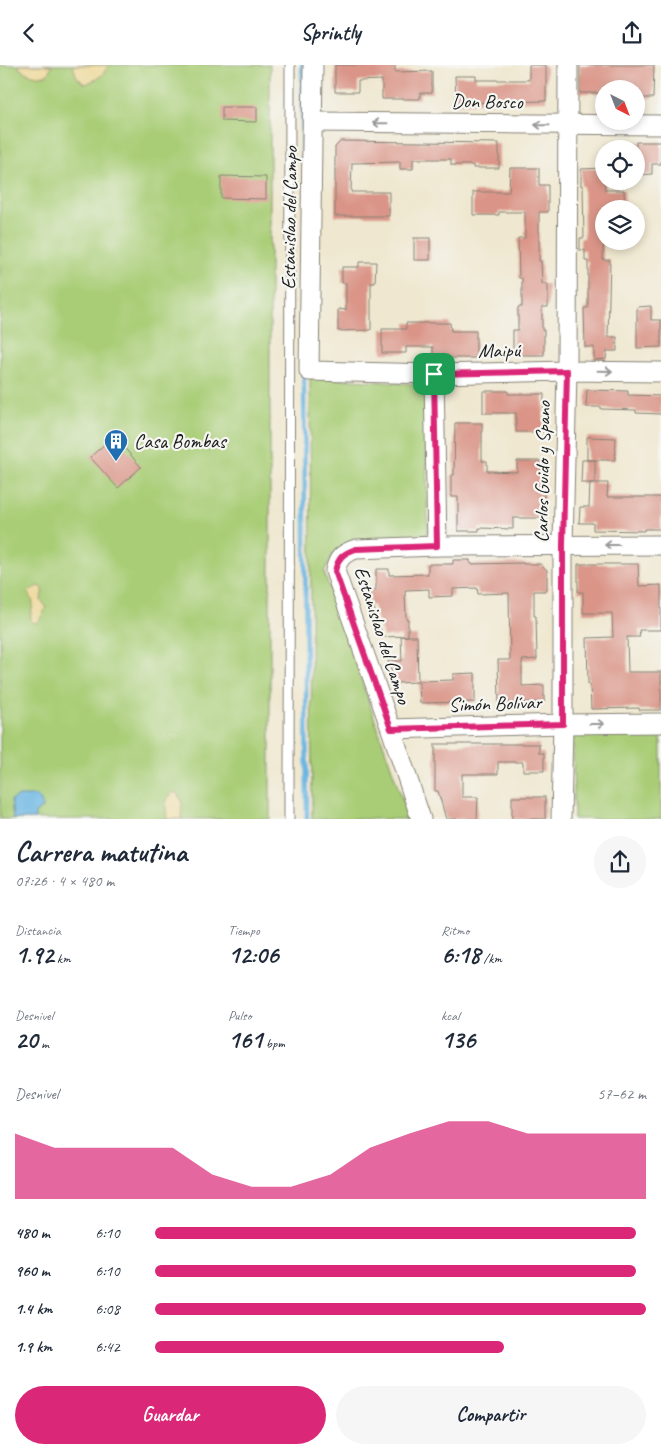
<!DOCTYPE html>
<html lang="es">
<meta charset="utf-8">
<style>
body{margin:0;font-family:Caveat,sans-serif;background:#f6f6f7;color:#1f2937;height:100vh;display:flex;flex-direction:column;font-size:19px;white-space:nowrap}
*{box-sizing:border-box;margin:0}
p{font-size:16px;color:#747a83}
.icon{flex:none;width:28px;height:28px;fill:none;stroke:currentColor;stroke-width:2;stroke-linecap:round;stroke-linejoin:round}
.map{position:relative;height:754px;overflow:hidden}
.side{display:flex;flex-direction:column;background:#fff;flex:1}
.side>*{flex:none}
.needle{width:32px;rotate:138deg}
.controls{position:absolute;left:595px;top:15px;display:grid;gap:10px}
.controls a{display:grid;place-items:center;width:50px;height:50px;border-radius:50%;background:#fff;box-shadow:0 2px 8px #0003;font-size:25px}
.pin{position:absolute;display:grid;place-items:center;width:42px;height:42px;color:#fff;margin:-21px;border-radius:10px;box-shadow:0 2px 8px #0006}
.round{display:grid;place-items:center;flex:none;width:52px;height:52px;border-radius:26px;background:#f6f6f7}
.head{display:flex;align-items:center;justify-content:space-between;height:85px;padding:0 15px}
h1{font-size:28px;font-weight:800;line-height:38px}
.stats{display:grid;grid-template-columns:repeat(3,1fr);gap:8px;height:85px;padding:5px 15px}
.stats div{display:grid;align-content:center}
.stats b{font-size:25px;font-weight:800}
.stats small{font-size:14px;font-weight:400}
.stats p{font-size:14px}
.chart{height:140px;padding:10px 15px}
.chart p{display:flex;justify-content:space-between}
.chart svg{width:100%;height:90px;margin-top:5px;fill:#db2777;opacity:.7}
.primary-button{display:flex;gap:10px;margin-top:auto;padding:10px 15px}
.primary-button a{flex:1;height:58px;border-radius:30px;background:#db2777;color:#fff;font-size:20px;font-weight:800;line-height:58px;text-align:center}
.primary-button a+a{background:#f6f6f7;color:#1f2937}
ul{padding:0 15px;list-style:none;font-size:16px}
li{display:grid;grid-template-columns:80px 60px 1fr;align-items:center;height:38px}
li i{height:12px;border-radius:6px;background:#db2777}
header{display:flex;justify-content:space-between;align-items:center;height:65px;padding:0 15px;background:#fff;font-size:22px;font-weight:800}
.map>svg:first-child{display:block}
.green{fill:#a9cd76;stroke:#627449}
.sand{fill:#eeda9e;stroke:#857b5d}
.water{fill:#6ab6e3;stroke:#436980}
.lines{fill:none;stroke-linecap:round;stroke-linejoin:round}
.stream{stroke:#6ab6e3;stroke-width:4.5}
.building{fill:#da9588}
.service-casing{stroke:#868276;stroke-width:11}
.minor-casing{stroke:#868276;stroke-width:21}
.service{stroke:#fff;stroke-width:9}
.minor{stroke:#fff;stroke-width:19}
.oneway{stroke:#999}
.route-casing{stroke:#fff;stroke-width:10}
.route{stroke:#db2777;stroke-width:6}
.labels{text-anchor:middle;stroke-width:4.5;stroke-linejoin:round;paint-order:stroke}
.street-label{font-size:20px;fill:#1c1c1c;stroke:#f6f6f2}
.poi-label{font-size:20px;fill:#1c1c1c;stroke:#f6f6f2;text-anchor:start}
</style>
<header><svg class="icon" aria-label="back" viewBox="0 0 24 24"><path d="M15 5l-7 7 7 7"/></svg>Sprintly<svg class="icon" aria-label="share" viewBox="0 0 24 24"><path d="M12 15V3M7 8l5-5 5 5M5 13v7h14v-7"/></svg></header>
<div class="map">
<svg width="661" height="754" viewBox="0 0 661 754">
<rect width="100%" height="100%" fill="#f6f6f2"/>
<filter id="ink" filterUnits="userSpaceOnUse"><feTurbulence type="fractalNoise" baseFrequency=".02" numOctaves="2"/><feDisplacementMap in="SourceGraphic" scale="10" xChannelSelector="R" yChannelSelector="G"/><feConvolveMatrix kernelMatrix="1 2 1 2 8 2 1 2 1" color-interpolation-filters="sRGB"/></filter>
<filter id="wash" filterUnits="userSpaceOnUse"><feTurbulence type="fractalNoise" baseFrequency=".0096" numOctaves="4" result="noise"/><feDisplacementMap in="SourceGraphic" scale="20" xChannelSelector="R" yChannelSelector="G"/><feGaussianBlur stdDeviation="1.12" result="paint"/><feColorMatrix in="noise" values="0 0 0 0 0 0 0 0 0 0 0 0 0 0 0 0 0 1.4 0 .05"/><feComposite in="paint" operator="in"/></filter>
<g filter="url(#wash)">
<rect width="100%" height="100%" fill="#efe7cf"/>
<g class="green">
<rect x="0" y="0" width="270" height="754"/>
<path d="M310 312 425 320 428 465 424 472 415 474 333 489 324 507 409 754H312Z"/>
<path d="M661 668V754H574L573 670Z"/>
</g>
<g class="sand">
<path d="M19 0H52L47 10C37 13 28 9 20 4Z"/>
<path d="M75 0H108C105 10 94 17 84 19L77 12 73 2Z"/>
<path d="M37 521 43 523 41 535 47 543C42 547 42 554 36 558L32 557C29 550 32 546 33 539 33 534 29 532 28 527Z"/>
<path d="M176 727 182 736 181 752 182 754H167C166 743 163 731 176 727Z"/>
</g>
<path class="water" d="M19 731H37L41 736 43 742 35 748V754H13L11 735Z"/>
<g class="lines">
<g class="stream">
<path d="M302 0 303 94"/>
<path d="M304 309 307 754"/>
</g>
</g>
<g id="blocks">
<g class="building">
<path d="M335 0H395V7L432 6V28H420V34H382V15L358 16V27H335Z"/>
<path d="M529 0H546V36L456 38 455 11H476V15H529Z"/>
<path d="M580 0H654L653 33H636V24H604V28H580Z"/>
<path d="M222 42H257V57L222 56Z"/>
<path d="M341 76 499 78V103H473V100H451V94H413V104H400V97L352 98 351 127H389V151H335V82Z"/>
<path d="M636 77H661V99H652V109L636 110Z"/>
<path d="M510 103H539V120H548V147H539V196H541L542 219H548V242H542V265H544V290H513V265H518V242H522V213H519L518 173H525V147H499V150H473V127H509Z"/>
<path d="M604 103 605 125H624L625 144H604L603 195H610L608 272H617V286H607L606 294 594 295V282H585L584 243H588V196H585V185H580V173H584L583 121H581V104Z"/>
<path d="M221 111 266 112V134L221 133Z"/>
<rect x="414" y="173" width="16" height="22"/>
<path d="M359 197H376L375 218H371V265L338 266V244L346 245V218H342V202H359Z"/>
<path d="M651 241V255H661V282L637 283V242Z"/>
<path d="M406 258H450L451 266H476V293H433V282H406V288H382V264H406Z"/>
<path d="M587 325 628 326V330L661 331V349L636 348V345L601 344V342H586Z"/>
<path d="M483 326H508V329H544L543 367H516V348H483Z"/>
<path d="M455 358H482V396H487V406L517 407V396H541V407H544V453H513V464L479 463V466H458V432H451V410H454Z"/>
<path d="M114 371 141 402 118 423 90 392Z"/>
<path d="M587 372 616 373 615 395H587Z"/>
<path d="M582 395H595V418H581Z"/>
<path d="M590 418H608L607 432H661V464H644V466L593 465V458H579L580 442H589Z"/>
<path d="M453 495H470V499L523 498V499H540L547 505V526H534V551H536L537 594 522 595V621L544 620V637L499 638 498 595H510L509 528 478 529 477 523 453 524V531L429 532V524L405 525 406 554H408V571L383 572 373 540 370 541V525H376V504H389V510L428 509V499H453Z"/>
<path d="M578 499H638L639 521 661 520V565H639L640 572H627L628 607H661V645H639V643L591 644 590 619H588L587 573 613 572 612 548H583V527H578Z"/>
<path d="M401 571H417L418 617 395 618 388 596H402Z"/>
<path d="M475 608V637L420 638 419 616 453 615V609Z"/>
<path d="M435 679H539V688H544V706H523V697H498V709H462V732H478L477 754H446L438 726H435Z"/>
<rect x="512" y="732" width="33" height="22"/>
</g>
</g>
</g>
<g filter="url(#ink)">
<use href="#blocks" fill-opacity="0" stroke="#868276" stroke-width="1"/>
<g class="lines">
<g class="service-casing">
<path id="service" d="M289 754 290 0"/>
</g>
<g class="minor-casing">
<g id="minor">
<path d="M313 0 309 306 434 309 567 306 661 307"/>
<path d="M313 57 661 60"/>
<path d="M434 309 437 481"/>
<path d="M391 664 563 659 661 658"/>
<path d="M421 754 391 664 335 506C338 493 343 488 356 484L437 481 661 480"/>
<path d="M561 754 563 659V480L567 306 568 0"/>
</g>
</g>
<use href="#service" class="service"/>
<use href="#minor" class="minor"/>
</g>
<defs><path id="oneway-shaft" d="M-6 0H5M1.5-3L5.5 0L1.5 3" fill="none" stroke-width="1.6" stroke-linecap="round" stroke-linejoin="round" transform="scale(1.25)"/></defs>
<g class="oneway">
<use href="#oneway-shaft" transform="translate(380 58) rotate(-179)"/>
<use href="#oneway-shaft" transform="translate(542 60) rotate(-179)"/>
<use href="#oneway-shaft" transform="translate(605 306) rotate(1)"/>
<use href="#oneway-shaft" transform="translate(612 480) rotate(-180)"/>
<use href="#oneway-shaft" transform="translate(597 659)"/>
</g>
</g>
<g class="lines" filter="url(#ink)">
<g class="route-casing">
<path id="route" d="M567 306 563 480V659L391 664 335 506C338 493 343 488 356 484L437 481 434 309Z"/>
</g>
<use href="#route" class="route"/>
</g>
<defs>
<g id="building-pin" transform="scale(1.25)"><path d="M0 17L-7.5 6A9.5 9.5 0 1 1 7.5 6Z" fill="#1f6fb2" stroke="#f6f6f2"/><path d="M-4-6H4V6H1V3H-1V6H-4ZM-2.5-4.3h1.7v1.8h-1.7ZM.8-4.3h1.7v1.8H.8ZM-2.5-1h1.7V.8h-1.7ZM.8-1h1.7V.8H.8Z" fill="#fff"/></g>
</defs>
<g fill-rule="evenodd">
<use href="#building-pin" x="116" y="376"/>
</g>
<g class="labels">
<g class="street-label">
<text transform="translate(487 36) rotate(1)" y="7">Don Bosco</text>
<text transform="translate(289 153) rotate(-89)" y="7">Estanislao del Campo</text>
<text transform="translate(499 285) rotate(-1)" y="7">Maipú</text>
<text transform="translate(542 407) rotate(-89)" y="7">Carlos Guido y Spano</text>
<text transform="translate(383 570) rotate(72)" y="7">Estanislao del Campo</text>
<text transform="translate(495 638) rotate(-2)" y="7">Simón Bolívar</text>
</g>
<g class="poi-label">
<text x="134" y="383">Casa Bombas</text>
</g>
</g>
</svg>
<div class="controls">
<a><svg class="needle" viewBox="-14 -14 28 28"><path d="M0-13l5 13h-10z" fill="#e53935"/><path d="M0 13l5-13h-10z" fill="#747a83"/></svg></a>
<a><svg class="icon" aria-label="locate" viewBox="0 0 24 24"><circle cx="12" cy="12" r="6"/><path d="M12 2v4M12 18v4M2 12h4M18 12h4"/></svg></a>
<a><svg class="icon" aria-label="layers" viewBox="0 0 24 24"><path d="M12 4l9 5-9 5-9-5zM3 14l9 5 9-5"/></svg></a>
</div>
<div class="pin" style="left:434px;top:309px;background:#1e9e55"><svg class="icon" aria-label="arrive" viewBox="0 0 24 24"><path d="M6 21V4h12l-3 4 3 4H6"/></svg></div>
</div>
<section class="side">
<div class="head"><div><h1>Carrera matutina</h1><p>07:26 · 4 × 480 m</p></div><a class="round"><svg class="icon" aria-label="share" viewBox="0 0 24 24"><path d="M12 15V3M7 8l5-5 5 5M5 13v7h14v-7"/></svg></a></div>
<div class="stats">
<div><p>Distancia</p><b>1.92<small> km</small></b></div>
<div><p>Tiempo</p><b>12:06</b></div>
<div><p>Ritmo</p><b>6:18<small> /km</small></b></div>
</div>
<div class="stats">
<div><p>Desnivel</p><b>20<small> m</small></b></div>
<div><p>Pulso</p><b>161<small> bpm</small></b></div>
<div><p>kcal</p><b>136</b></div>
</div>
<div class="chart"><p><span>Desnivel</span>57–62 m</p>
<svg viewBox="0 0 160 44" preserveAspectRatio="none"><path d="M0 44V12L10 19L20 19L30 19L40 19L50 32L60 38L70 38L80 32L90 19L100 12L110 6L120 6L130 12L140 12L150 12L160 12V44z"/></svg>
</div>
<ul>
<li><b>480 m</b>6:10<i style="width:98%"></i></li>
<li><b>960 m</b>6:10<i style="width:98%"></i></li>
<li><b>1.4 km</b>6:08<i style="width:100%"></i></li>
<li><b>1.9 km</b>6:42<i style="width:71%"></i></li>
</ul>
<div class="primary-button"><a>Guardar</a><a>Compartir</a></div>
</section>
